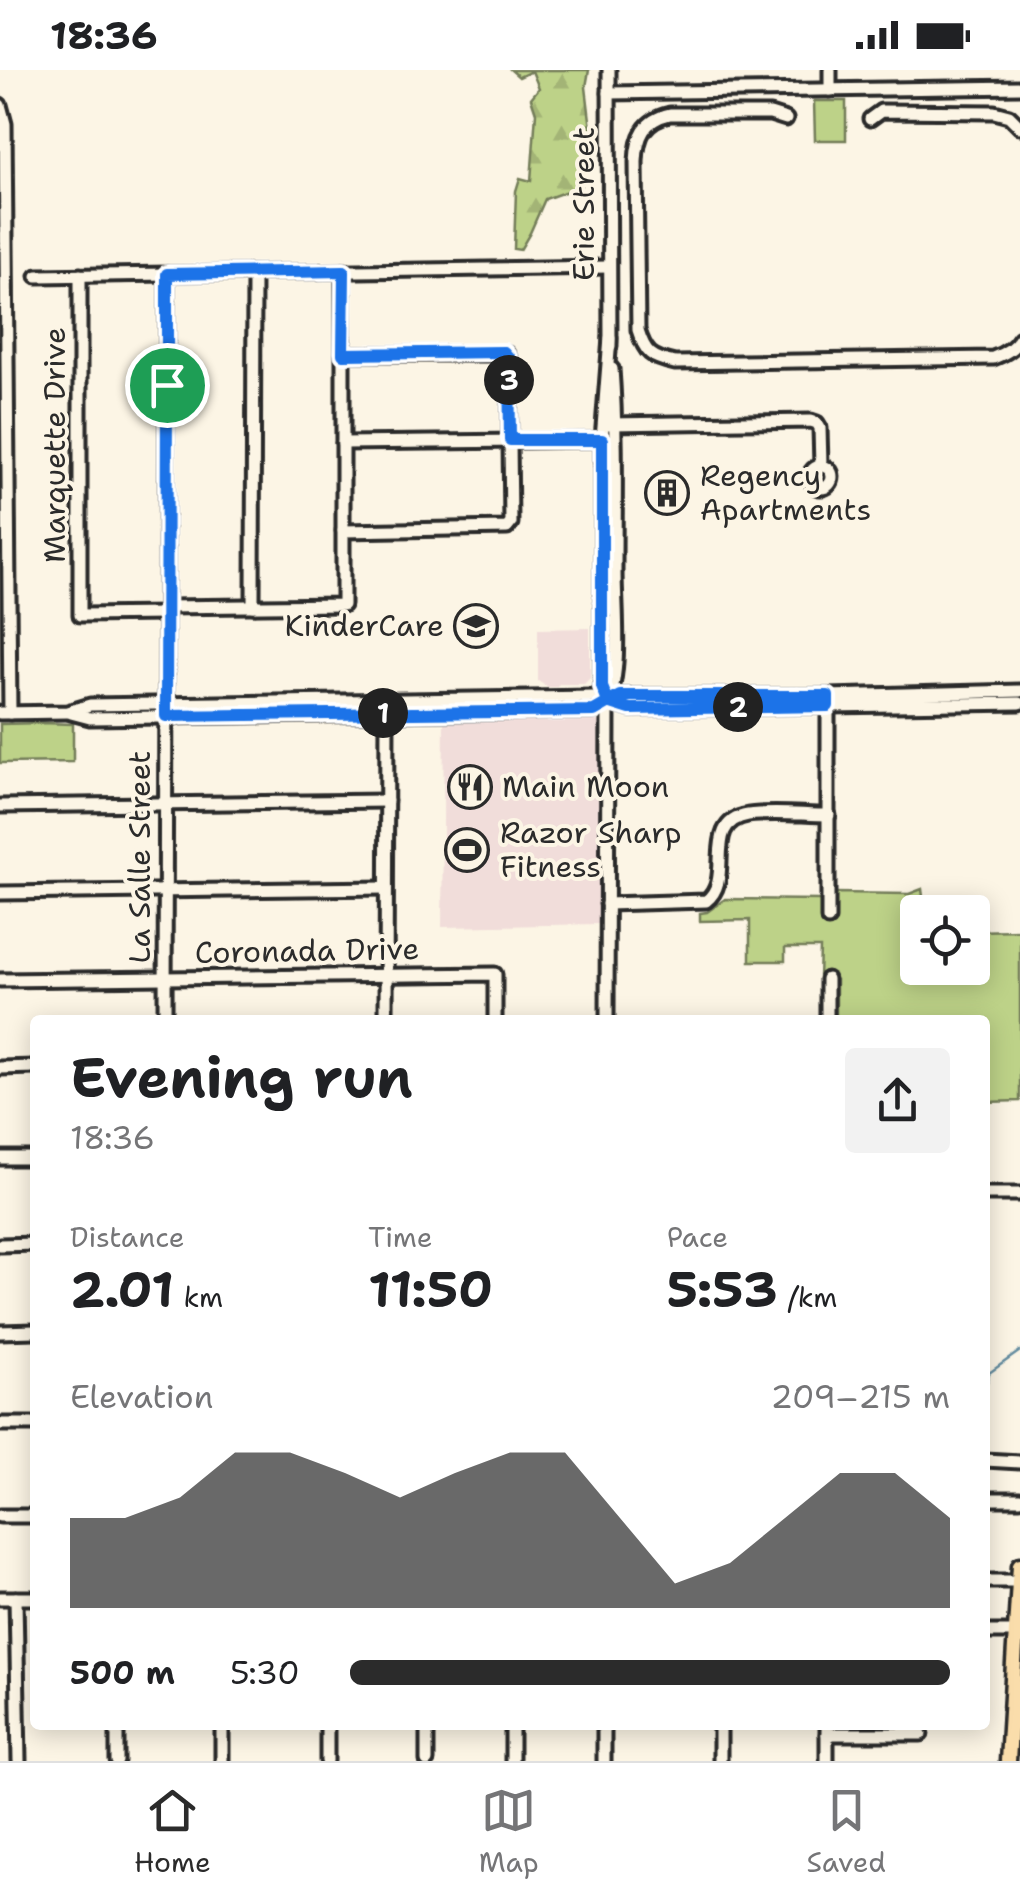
<!DOCTYPE html>
<meta charset="utf-8">
<style>
body{margin:0;font-family:"Shantell Sans",sans-serif;background:#f2f2f2;color:#202124;height:100vh;display:flex;flex-direction:column;font-size:38px;white-space:nowrap}
*{box-sizing:border-box;margin:0}
p{font-size:32px;color:#757577}
.icon{flex:none;width:55px;height:55px;fill:none;stroke:currentColor;stroke-width:2;stroke-linecap:round;stroke-linejoin:round}
.map{position:relative;flex:1;overflow:hidden}
.drawer{position:absolute;left:30px;top:945px;width:960px;height:715px;display:flex;flex-direction:column;background:#fff;border-radius:10px;box-shadow:0 5px 25px #0003}
.drawer>*{flex:none}
.fabs{position:absolute;left:900px;top:825px;display:grid;gap:20px}
.fabs a{display:grid;place-items:center;width:90px;height:90px;border-radius:10px;background:#fff;box-shadow:0 5px 25px #0003;font-size:50px}
.pin{position:absolute;display:grid;place-items:center;width:85px;height:85px;color:#fff;margin:-42px;border:5px solid #fff;border-radius:50%;box-shadow:0 2px 10px #0007}
.km{position:absolute;width:50px;height:50px;margin:-25px;border-radius:50%;background:#222;color:#fff;font-size:28px;line-height:50px;text-align:center}
.round{display:grid;place-items:center;flex:none;width:105px;height:105px;border-radius:10px;background:#f2f2f2}
.head{display:flex;align-items:center;justify-content:space-between;height:170px;padding:0 40px}
h1{font-size:55px;font-weight:700;line-height:75px}
.stats{display:grid;grid-template-columns:repeat(3,1fr);gap:15px;height:170px;padding:10px 40px}
.stats div{display:grid;align-content:center}
.stats b{font-size:50px;font-weight:700}
.stats small{font-size:28px;font-weight:400}
.stats p{font-size:28px}
.chart{height:280px;padding:20px 40px}
.chart p{display:flex;justify-content:space-between}
.chart svg{width:100%;height:180px;margin-top:10px;fill:#2b2b2b;opacity:.7}
ul{padding:0 40px;list-style:none;font-size:32px}
li{display:grid;grid-template-columns:160px 120px 1fr;align-items:center;height:75px}
li i{height:25px;border-radius:12px;background:#2b2b2b}
.status{display:flex;justify-content:space-between;align-items:center;height:70px;padding:0 50px;background:#fff;direction:ltr}
.status svg{height:28px;fill:currentColor}
.tabs{display:flex;justify-content:space-around;align-items:center;height:140px;border-top:2px solid #e0e0e0;background:#fff;font-size:28px;color:#757577}
.tabs a{display:grid;justify-items:center;gap:5px}
.tabs .on{color:#2b2b2b}
.map>svg:first-child{display:block}
.built{fill:#f1ddda}
.forest{fill:url(#forest-firs);stroke:#747e5a;stroke-width:2.5}
.green{fill:#bdd288;stroke:#747e5a;stroke-width:2.5}
.lines{fill:none;stroke-linecap:round;stroke-linejoin:round}
.stream{stroke:#658da0;stroke-width:2.5}
.minor-casing{stroke:#2b2b2b;stroke-width:19}
.major-casing{stroke:#2b2b2b;stroke-width:21}
.minor{stroke:#fcf5e5;stroke-width:11}
.major{stroke:#faddab;stroke-width:14}
.route-casing{stroke:#fff;stroke-width:20}
.route{stroke:#1a73e8;stroke-width:12}
.labels{text-anchor:middle;stroke-width:8;stroke-linejoin:round;paint-order:stroke}
.street-label{font-size:30px;fill:#2b2b2b;stroke:#fcf5e5}
.poi-label{font-size:30px;fill:#2b2b2b;stroke:#fcf5e5;text-anchor:start}
</style>
<div class="status"><b>18:36</b><svg viewBox="0 0 49 12"><path d="M0 12V9h3v3zM5 12V6h3v6zM10 12V3h3v9zM15 12V0h3v12zM26 1h20v11H26zM47 4h2v5h-2z"/></svg></div>
<div class="map">
<svg width="1020" height="1691" viewBox="0 0 1020 1691">
<defs>
<pattern id="forest-firs" width="22" height="20" patternUnits="userSpaceOnUse" patternTransform="scale(2.5)"><rect width="22" height="20" fill="#bdd288"/><path d="M5 1l3.5 6h-7zM16 11l3.5 6h-7z" fill="#a3b476"/></pattern>
</defs>
<rect width="100%" height="100%" fill="#fcf5e5"/>
<filter id="ink" filterUnits="userSpaceOnUse"><feTurbulence type="fractalNoise" baseFrequency=".01" numOctaves="2"/><feDisplacementMap in="SourceGraphic" scale="20" xChannelSelector="R" yChannelSelector="G"/><feConvolveMatrix kernelMatrix="1 2 1 2 8 2 1 2 1" color-interpolation-filters="sRGB"/></filter>
<g filter="url(#ink)">
<g class="built">
<path d="M590 558V608L584 614H559L557 617H547L538 611V559Z"/>
<path d="M595 648 600 653 599 854 442 857 444 650Z"/>
</g>
<path class="forest" d="M511 0H589L586 17 592 67 582 88 581 116 545 129 530 163 520 180 514 179 516 121 520 108 531 111 536 43 531 28 539 18 532 1 519 7Z"/>
<g class="green">
<path d="M814 31H846V70H815Z"/>
<path d="M42 653 73 654V692L0 693V654Z"/>
<path d="M922 819 925 842H918V898H972L973 861 1020 860V1031L985 1032V950H836V910L819 909 820 878H785V891H750V850L700 851V843L707 842 725 829 820 830 821 849H834L835 823 909 824Z"/>
</g>
<g class="lines">
<path class="stream" d="M985 1321 989 1303 1020 1281"/>
<g class="minor-casing">
<g id="minor">
<path d="M609 0 610 276"/>
<path d="M830 20V0"/>
<path d="M609 23 1020 17"/>
<path d="M0 35 5 54 10 643"/>
<path d="M786 49 770 44H670C644 50 637 66 636 92L638 260C645 283 651 288 675 293L993 288C1004 284 1014 279 1020 268"/>
<path d="M870 49 881 41 994 42 1009 46 1020 57"/>
<path d="M80 205V545L167 544"/>
<path d="M37 206 609 197"/>
<path d="M610 354 811 351 817 353 820 358 821 396"/>
<path d="M343 373 606 370"/>
<circle cx="821" cy="407" r="11"/>
<path d="M343 461 507 458 511 453 509 288 507 284H343"/>
<path d="M253 536 254 203"/>
<path d="M167 537 343 535V201"/>
<path d="M1020 621 828 626H620L608 632 630 639 1020 633"/>
<path d="M828 628V849"/>
<path d="M608 632C622 599 615 539 615 501 615 434 617 366 612 299"/>
<path d="M0 643 67 642 90 635 593 627 608 632"/>
<path d="M71 643 90 648 594 641 608 632"/>
<path d="M0 736 387 731"/>
<path d="M0 823 386 818"/>
<path d="M607 834 706 831C736 809 700 753 748 745 773 741 803 745 829 745"/>
<path d="M0 910 495 904V950"/>
<path d="M165 950 167 204"/>
<path d="M386 950 387 639"/>
<path d="M607 950 608 632 602 617V370L610 268"/>
<path d="M827 950V909"/>
<path d="M0 998 35 997"/>
<path d="M0 1088H35"/>
<path d="M985 1124H1020"/>
<path d="M0 1175 35 1174"/>
<path d="M0 1262 35 1261"/>
<path d="M0 1354H35"/>
<path d="M985 1390 1020 1392"/>
<path d="M985 1429H1020"/>
<path d="M0 1446H35"/>
<path d="M985 1511H1020"/>
<path d="M0 1528H35"/>
<path d="M16 1528 19 1691"/>
<path d="M985 1562H1020"/>
<path d="M117 1655V1691"/>
<path d="M222 1655V1691"/>
<path d="M327 1655V1691"/>
<path d="M827 1664H921"/>
<path d="M427 1691V1655"/>
<path d="M512 1691V1655"/>
<path d="M604 1691V1655"/>
<path d="M720 1691V1655"/>
<path d="M827 1691V1655"/>
</g>
</g>
<g class="major-casing">
<path id="major" d="M1008 1691 1020 1495"/>
</g>
<use href="#minor" class="minor"/>
<use href="#major" class="major"/>
</g>
</g>
<g class="lines" filter="url(#ink)">
<g class="route-casing">
<path id="route" d="M167 315 166 646 594 641 620 626H828V636L630 639 608 632 602 617V370H510L509 288 504 282 343 284 344 201 167 204V315"/>
</g>
<use href="#route" class="route"/>
</g>
<defs>
<g id="building-ring" transform="scale(2.25)"><circle r="9.5" fill="#fcf5e5" stroke="#2b2b2b" stroke-width="1.5"/><path d="M-4-6H4V6H1V3H-1V6H-4ZM-2.5-4.3h1.7v1.8h-1.7ZM.8-4.3h1.7v1.8H.8ZM-2.5-1h1.7V.8h-1.7ZM.8-1h1.7V.8H.8Z" fill="#2b2b2b"/></g>
<g id="school-ring" transform="scale(2.25)"><circle r="9.5" fill="#fcf5e5" stroke="#2b2b2b" stroke-width="1.5"/><path d="M0-5L7-2L0 1L-7-2ZM-4 1L0 2.5L4 1V4Q0 6-4 4Z" fill="#2b2b2b"/></g>
<g id="restaurant-ring" transform="scale(2.25)"><circle r="9.5" fill="#fcf5e5" stroke="#2b2b2b" stroke-width="1.5"/><path d="M-5-6h1v4h1v-4h1v4h1v-4h1v5L-1.5 .5V6h-2V.5L-5-1ZM5-6V6H3V1.5H1.5Q1.5-4 5-6Z" fill="#2b2b2b"/></g>
<g id="stadium-ring" transform="scale(2.25)"><circle r="9.5" fill="#fcf5e5" stroke="#2b2b2b" stroke-width="1.5"/><path d="M0-5a6.5 5 0 1 0 0 10a6.5 5 0 1 0 0-10ZM-3.5-1.8h7v3.6h-7Z" fill="#2b2b2b"/></g>
</defs>
<g fill-rule="evenodd">
<use href="#building-ring" x="667" y="423"/>
<use href="#school-ring" x="476" y="556"/>
<use href="#restaurant-ring" x="470" y="717"/>
<use href="#stadium-ring" x="467" y="780"/>
</g>
<g class="labels">
<g class="street-label">
<text transform="translate(584 134) rotate(-90)" y="10">Erie Street</text>
<text transform="translate(55 375) rotate(-90)" y="10">Marquette Drive</text>
<text transform="translate(140 787) rotate(-90)" y="10">La Salle Street</text>
<text transform="translate(307 881) rotate(-1)" y="10">Coronada Drive</text>
</g>
<g class="poi-label">
<text x="700" y="416">Regency<tspan x="700" dy="34">Apartments</tspan></text>
<text x="444" y="566" text-anchor="end">KinderCare</text>
<text x="502" y="727">Main Moon</text>
<text x="500" y="773">Razor Sharp<tspan x="500" dy="34">Fitness</tspan></text>
</g>
</g>
</svg>
<div class="fabs">
<a><svg class="icon" aria-label="locate" viewBox="0 0 24 24"><circle cx="12" cy="12" r="6"/><path d="M12 2v4M12 18v4M2 12h4M18 12h4"/></svg></a>
</div>
<div class="pin" style="left:167px;top:315px;background:#1e9e55"><svg class="icon" aria-label="arrive" viewBox="0 0 24 24"><path d="M6 21V4h12l-3 4 3 4H6"/></svg></div>
<b class="km" style="left:383px;top:643px">1</b>
<b class="km" style="left:738px;top:637px">2</b>
<b class="km" style="left:509px;top:310px">3</b>
<section class="drawer">
<div class="head"><div><h1>Evening run</h1><p>18:36</p></div><a class="round"><svg class="icon" aria-label="share" viewBox="0 0 24 24"><path d="M12 15V3M7 8l5-5 5 5M5 13v7h14v-7"/></svg></a></div>
<div class="stats">
<div><p>Distance</p><b>2.01<small> km</small></b></div>
<div><p>Time</p><b>11:50</b></div>
<div><p>Pace</p><b>5:53<small> /km</small></b></div>
</div>
<div class="chart"><p><span>Elevation</span>209–215 m</p>
<svg viewBox="0 0 160 44" preserveAspectRatio="none"><path d="M0 44V22L10 22L20 17L30 6L40 6L50 11L60 17L70 11L80 6L90 6L100 22L110 38L120 33L130 22L140 11L150 11L160 22V44z"/></svg>
</div>
<ul>
<li><b>500 m</b>5:30<i style="width:100%"></i></li>
</ul>
</section>
</div>
<nav class="tabs">
<a class="on"><svg class="icon" aria-label="home" viewBox="0 0 24 24"><path d="M3 11l9-7 9 7M6 9v11h12V9"/></svg>Home</a>
<a><svg class="icon" aria-label="map" viewBox="0 0 24 24"><path d="M3 6l6-2 6 2 6-2v14l-6 2-6-2-6 2zM9 4v14M15 6v14"/></svg>Map</a>
<a><svg class="icon" aria-label="saved" viewBox="0 0 24 24"><path d="M7 4h10v16l-5-4-5 4z"/></svg>Saved</a>
</nav>
